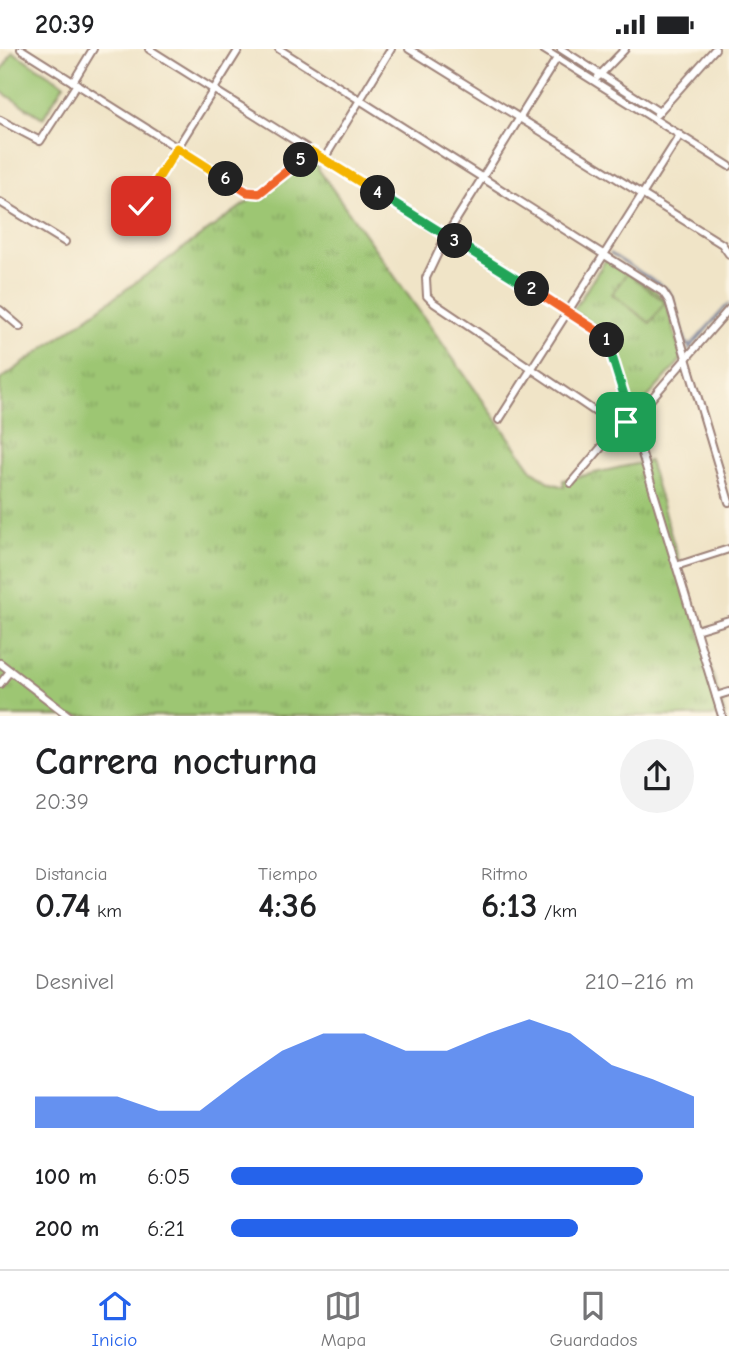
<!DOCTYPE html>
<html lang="es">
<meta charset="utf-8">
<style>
body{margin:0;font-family:"Comic Neue",sans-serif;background:#f2f2f2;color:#202124;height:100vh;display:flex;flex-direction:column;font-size:26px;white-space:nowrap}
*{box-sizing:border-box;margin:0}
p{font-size:23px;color:#757577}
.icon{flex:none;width:38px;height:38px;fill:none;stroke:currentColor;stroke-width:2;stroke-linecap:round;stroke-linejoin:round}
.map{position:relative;height:667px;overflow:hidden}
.sheet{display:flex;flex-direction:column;background:#fff;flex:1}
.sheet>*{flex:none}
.pin{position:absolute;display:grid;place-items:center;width:60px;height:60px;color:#fff;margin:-30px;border-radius:14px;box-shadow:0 4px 10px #0006}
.km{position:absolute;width:35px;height:35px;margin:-18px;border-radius:50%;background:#222;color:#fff;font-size:19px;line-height:35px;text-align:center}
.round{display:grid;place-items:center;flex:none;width:74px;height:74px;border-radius:37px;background:#f2f2f2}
.summary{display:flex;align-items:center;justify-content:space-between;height:119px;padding:0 35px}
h1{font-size:38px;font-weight:600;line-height:52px}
.figures{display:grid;grid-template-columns:repeat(3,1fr);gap:10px;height:119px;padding:7px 35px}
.figures div{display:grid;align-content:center}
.figures b{font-size:35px;font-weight:600}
.figures small{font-size:19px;font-weight:400}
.figures p{font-size:19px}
.chart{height:196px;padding:14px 35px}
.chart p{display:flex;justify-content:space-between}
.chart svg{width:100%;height:126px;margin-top:7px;fill:#2563eb;opacity:.7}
ul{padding:0 35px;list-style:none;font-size:23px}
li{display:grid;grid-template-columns:112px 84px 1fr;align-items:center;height:52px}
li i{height:18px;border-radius:9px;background:#2563eb}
.status{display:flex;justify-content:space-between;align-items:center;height:49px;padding:0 35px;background:#fff;direction:ltr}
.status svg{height:19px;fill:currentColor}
.tab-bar{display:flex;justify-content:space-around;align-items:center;height:98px;border-top:2px solid #e0e0e0;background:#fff;font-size:19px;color:#757577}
.tab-bar a{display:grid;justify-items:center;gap:4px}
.tab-bar .on{color:#2563eb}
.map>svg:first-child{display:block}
.grass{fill:url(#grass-tufts);stroke:#74724f;stroke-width:2}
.green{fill:#9dc673;stroke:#74724f;stroke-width:2}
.water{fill:url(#water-waves);stroke:#626c8c;stroke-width:2}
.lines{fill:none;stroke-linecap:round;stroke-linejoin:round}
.minor-casing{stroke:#9d8279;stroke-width:10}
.minor{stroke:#fff;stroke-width:6}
.split-1-casing{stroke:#fff;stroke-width:14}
.split-2-casing{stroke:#fff;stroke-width:14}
.split-3-casing{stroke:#fff;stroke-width:14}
.split-4-casing{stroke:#fff;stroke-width:14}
.split-5-casing{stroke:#fff;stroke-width:14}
.split-6-casing{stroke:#fff;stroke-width:14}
.split-7-casing{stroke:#fff;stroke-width:14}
.split-8-casing{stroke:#fff;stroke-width:14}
.split-1{stroke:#22a559;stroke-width:9}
.split-2{stroke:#f0652b;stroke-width:9}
.split-3{stroke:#22a559;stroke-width:9}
.split-4{stroke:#22a559;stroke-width:9}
.split-5{stroke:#f5b400;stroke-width:9}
.split-6{stroke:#f0652b;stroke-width:9}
.split-7{stroke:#f5b400;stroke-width:9}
.split-8{stroke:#f5b400;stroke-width:9}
</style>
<div class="status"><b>20:39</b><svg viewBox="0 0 49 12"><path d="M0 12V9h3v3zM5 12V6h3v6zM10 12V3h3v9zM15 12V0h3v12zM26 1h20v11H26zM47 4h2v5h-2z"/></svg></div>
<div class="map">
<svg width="729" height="667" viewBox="0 0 729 667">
<defs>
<pattern id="grass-tufts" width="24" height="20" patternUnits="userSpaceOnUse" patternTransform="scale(1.75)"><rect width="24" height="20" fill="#9dc673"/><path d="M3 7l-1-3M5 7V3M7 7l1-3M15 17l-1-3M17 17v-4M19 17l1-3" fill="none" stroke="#82a05f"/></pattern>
<pattern id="water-waves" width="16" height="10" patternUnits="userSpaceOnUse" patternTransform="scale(1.75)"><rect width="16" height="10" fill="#7ab9ee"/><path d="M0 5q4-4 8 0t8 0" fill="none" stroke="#6696c1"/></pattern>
</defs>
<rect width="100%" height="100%" fill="#fcf5e5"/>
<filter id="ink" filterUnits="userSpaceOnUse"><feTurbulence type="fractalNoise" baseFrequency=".0143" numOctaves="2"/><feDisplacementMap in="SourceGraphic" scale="14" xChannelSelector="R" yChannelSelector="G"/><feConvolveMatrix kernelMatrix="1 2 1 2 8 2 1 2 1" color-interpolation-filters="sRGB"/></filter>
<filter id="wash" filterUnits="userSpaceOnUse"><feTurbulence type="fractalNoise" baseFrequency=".00686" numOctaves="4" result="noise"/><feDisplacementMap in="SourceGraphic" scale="28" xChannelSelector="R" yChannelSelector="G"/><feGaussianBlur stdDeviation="1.57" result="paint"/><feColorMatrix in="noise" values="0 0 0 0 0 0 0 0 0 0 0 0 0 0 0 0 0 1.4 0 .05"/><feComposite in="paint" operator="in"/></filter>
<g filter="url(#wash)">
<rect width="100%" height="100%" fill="#f0e4c7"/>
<g class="grass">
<path d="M310 108 316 110 319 121 533 422 551 434 564 438 563 431 649 412 725 667H0V331Z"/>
<path d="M606 210 655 241 665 251 682 310 634 364 610 290 600 280 573 262Z"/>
</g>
<g class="green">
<path d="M13 3 64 35 43 69 0 42V24Z"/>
<path d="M627 224 665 253 650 274 612 245Z"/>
</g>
<path class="water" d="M610 204 666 239 673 249 686 292 690 297 729 254 688 302 690 299 685 294 672 249 665 240Z"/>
</g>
<g filter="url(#ink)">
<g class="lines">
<g class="minor-casing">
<g id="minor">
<path d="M21 0 247 143 259 144 312 103"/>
<path d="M149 0 568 263 607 290 722 667"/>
<path d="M279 0 663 243 669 252 729 453"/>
<path d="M409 0 722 195 729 205"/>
<path d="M543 0 729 117"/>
<path d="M561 0 659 63"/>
<path d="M557 9 446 187 426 229 427 247 434 254 606 370 617 374 632 372 729 260"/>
<path d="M598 28 625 0"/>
<path d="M73 33 93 0"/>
<path d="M657 65 715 0"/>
<path d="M0 71 40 92 77 35"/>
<path d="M324 110 391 0"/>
<path d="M0 153 65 193"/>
<path d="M141 157 239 0"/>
<path d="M0 261 20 278"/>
<path d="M499 371 680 86"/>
<path d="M571 434 622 374"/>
<path d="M676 517 729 500"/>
<path d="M696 581 729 571"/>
<path d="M0 614 69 667"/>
<path d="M0 635 10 622"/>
<path d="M716 647 729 643"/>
</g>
</g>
<use href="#minor" class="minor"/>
</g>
</g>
<g class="lines" filter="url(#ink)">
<g class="split-1-casing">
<path id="split-1" d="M607 291 632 372 626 373"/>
</g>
<g class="split-2-casing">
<path id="split-2" d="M532 240 597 282 607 291"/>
</g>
<g class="split-3-casing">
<path id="split-3" d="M455 192 532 240"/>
</g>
<g class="split-4-casing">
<path id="split-4" d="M378 144 455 192"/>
</g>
<g class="split-5-casing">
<path id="split-5" d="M301 111 312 103 378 144"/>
</g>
<g class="split-6-casing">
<path id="split-6" d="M226 130 247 143 259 144 301 111"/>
</g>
<g class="split-7-casing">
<path id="split-7" d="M160 126 177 99 226 130"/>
</g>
<g class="split-8-casing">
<path id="split-8" d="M141 157 160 126"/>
</g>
<use href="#split-1" class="split-1"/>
<use href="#split-2" class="split-2"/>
<use href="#split-3" class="split-3"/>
<use href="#split-4" class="split-4"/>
<use href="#split-5" class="split-5"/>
<use href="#split-6" class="split-6"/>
<use href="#split-7" class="split-7"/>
<use href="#split-8" class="split-8"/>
</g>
</svg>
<div class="pin" style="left:626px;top:373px;background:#1e9e55"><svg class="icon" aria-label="arrive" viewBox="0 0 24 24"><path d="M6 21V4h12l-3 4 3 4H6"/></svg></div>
<div class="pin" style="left:141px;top:157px;background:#d93025"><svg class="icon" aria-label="check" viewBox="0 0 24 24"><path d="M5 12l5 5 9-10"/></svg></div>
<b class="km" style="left:607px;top:291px">1</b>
<b class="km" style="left:532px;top:240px">2</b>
<b class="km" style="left:455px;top:192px">3</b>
<b class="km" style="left:378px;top:144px">4</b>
<b class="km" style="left:301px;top:111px">5</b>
<b class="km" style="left:226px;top:130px">6</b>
</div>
<section class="sheet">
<div class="summary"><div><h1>Carrera nocturna</h1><p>20:39</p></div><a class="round"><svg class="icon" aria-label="share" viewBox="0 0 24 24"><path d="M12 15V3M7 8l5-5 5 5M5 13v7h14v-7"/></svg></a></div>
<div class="figures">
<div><p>Distancia</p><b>0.74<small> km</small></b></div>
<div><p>Tiempo</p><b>4:36</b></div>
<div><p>Ritmo</p><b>6:13<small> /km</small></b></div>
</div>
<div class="chart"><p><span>Desnivel</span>210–216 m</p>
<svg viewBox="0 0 160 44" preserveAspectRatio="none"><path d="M0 44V33L10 33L20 33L30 38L40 38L50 27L60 17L70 11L80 11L90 17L100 17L110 11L120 6L130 11L140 22L150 27L160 33V44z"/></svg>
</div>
<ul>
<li><b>100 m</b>6:05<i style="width:89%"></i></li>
<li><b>200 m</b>6:21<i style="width:75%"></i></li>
</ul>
</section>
<nav class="tab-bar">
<a class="on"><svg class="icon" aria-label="home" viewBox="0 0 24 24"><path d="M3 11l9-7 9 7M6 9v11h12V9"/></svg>Inicio</a>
<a><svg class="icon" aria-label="map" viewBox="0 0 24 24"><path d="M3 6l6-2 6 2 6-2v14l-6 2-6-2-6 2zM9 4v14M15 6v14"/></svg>Mapa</a>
<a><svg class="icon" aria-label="saved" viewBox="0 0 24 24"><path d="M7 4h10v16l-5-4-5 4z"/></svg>Guardados</a>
</nav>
